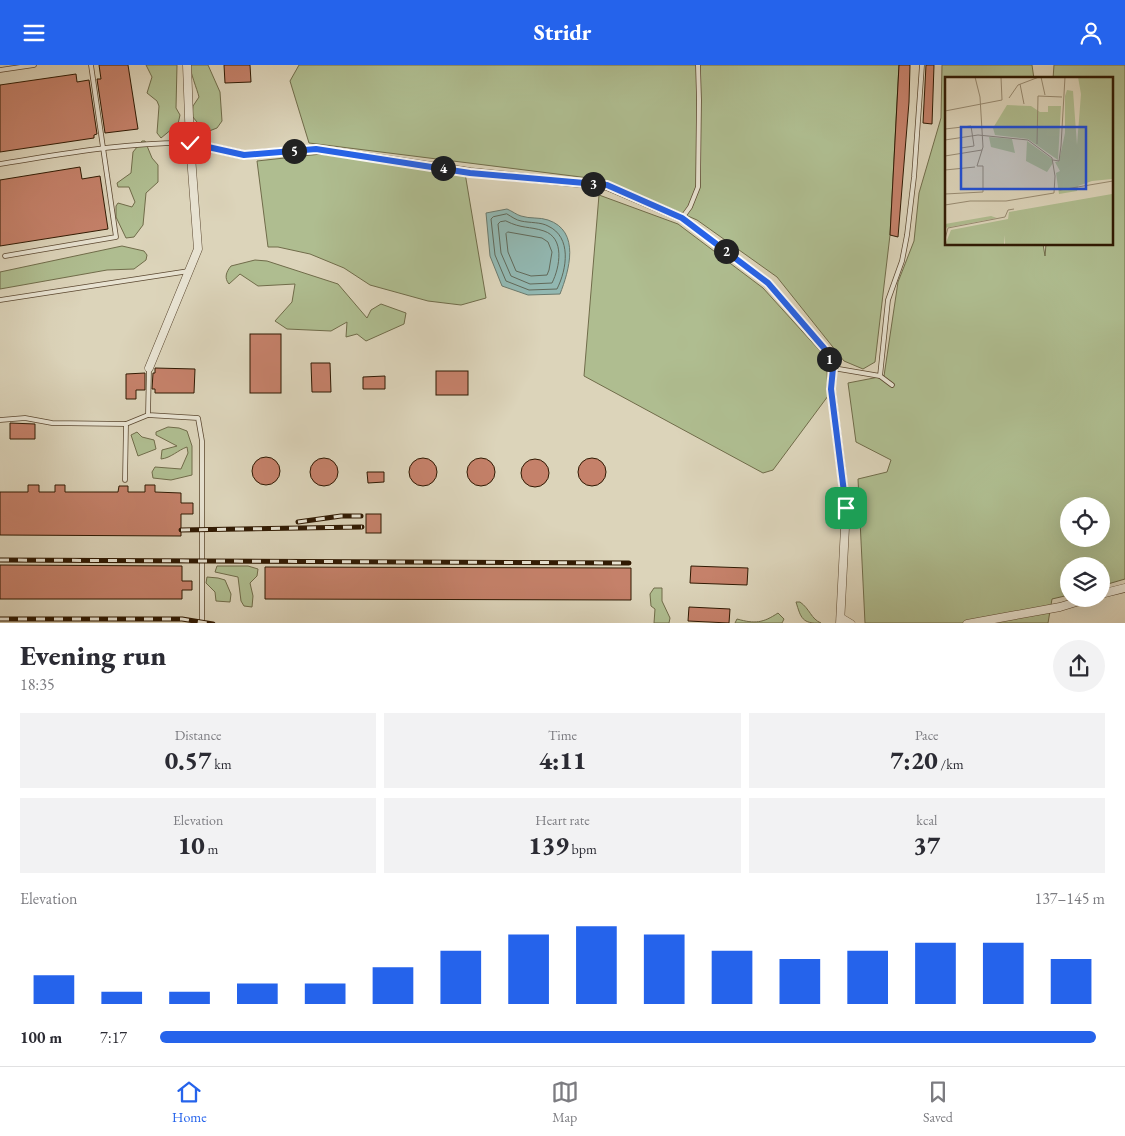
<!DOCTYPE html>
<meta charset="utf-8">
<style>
body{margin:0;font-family:"EB Garamond",serif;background:#f2f2f3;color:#2b2b33;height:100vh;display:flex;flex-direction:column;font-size:19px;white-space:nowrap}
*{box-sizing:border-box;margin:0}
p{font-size:16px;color:#7c7c81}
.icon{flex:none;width:28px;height:28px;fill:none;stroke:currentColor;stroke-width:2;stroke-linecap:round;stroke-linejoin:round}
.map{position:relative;height:558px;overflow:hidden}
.details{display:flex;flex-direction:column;background:#fff;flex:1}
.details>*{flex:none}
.tools{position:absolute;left:1060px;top:432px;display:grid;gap:10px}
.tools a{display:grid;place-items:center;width:50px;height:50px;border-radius:50%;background:#fff;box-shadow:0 5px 20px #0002;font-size:25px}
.pin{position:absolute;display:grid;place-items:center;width:42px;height:42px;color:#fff;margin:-21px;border-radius:10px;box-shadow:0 2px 8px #0006}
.km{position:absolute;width:25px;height:25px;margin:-12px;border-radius:50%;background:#222;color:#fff;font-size:14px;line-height:25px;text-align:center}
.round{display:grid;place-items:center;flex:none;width:52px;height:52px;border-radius:26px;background:#f2f2f3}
.headline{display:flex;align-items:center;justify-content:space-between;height:85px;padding:0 20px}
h1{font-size:28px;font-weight:800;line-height:38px}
.stats{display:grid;grid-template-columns:repeat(3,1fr);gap:8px;height:85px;padding:5px 20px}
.stats div{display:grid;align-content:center;border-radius:0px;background:#f2f2f3;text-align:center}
.stats b{font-size:25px;font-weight:800}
.stats small{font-size:14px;font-weight:400}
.stats p{font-size:14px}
.chart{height:140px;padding:10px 20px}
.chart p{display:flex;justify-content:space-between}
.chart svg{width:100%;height:90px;margin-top:5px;stroke:#2563eb;stroke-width:6}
ul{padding:0 20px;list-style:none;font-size:16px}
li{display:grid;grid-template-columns:80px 60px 1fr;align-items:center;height:38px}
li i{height:12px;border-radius:6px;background:#2563eb}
header{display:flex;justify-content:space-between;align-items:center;height:65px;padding:0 20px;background:#2563eb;color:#fff;font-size:22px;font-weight:800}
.tabs{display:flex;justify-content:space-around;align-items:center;height:70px;border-top:1px solid #e1e1e2;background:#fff;font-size:14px;color:#7c7c81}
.tabs a{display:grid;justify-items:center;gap:2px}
.tabs .selected{color:#2563eb}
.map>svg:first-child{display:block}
.green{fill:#afbd90;stroke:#706c4a;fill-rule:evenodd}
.water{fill:#92b8b2;stroke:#6b796c}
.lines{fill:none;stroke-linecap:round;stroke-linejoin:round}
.shore{stroke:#61695a;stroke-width:1}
.building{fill:#c5816a;stroke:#301a03}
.service-casing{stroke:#5b4831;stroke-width:5.5}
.minor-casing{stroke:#5b4831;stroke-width:9}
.service{stroke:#e8e3d2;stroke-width:4}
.minor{stroke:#e8e3d2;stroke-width:8}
.rail-casing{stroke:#301a03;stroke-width:5}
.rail{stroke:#e8e3d2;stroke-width:3;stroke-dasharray:9;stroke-linecap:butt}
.route-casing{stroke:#fff;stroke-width:10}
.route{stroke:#2563eb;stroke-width:6}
.inset-road{fill:none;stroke:#978a71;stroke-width:1}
.view{fill:#1d4ed8;fill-opacity:0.15;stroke:#1d4ed8;stroke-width:2.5}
.inset-edge{fill:none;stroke:#301a03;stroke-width:2.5}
</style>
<header><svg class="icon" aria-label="menu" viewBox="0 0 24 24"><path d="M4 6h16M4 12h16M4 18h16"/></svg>Stridr<svg class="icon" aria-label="person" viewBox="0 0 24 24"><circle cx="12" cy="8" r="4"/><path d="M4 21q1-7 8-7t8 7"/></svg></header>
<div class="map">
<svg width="1125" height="559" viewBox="0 0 1125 559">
<rect width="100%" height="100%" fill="#dcd4ba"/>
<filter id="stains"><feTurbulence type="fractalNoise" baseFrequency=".004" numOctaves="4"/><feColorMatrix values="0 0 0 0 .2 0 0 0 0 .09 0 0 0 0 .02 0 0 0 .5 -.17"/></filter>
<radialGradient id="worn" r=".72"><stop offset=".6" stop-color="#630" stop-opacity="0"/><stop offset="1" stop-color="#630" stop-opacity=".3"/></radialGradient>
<g class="green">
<path d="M146 0H177L176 43 180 50 178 59 161 73 157 68 159 41 157 36 147 28 152 12Z"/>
<path d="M190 0H208L220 27 222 56 217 63 204 68H198L197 57 192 51 193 41 199 32C197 24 190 7 190 0Z"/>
<path d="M299 0H899L890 170 875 297 863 304 844 296 777 212 697 155 605 115 309 78 290 16Z"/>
<path d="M942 0H1032L1034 14H946V179H1043L1045 191 1046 179H1111V14H1053L1054 0H1125V514L1101 521V501H1069V530L1052 534 1048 558H865L858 414 887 407 891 395 856 377 848 318 884 311 898 217 914 176 919 128 941 53ZM1069 441H1101V474H1069Z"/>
<path d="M142 76H145L152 93 158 100V117L146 128 143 160 134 172 126 173 116 152V141L118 138 132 142 135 137 129 122H118L117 118 131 108 133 87Z"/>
<path d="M321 89 465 108 486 233 461 240 428 236 370 220 344 203 310 189 278 182H268L257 96Z"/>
<path d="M599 130 678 159 763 223 821 287 827 305 828 331 773 405 763 408 584 311Z"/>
<path d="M122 181 144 186 147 190 146 195 134 204 107 205 0 224V207Z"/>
<path d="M255 195 267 196 338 219 367 253 371 245 381 239 406 248 404 259 366 276 357 269 346 272 347 257 331 266 287 264 275 256 292 237 295 219 258 221 240 209 229 219C224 213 226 207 231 201Z"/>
<path d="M168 362 179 363 187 366 192 381V410L171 415 153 413 152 407 155 402 181 404 188 388 187 382C178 385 171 393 161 394L162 385 177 381 156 370V367Z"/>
<path d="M137 367 142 372 154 375 156 384 138 391 131 370Z"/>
<path d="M217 501H248L258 504 257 511 250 518 253 531 252 542 244 541 241 536 238 512 215 507Z"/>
<path d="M207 512 218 513 225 515 231 529 230 537 216 536 215 527 206 518Z"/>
<path d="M654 523H662V536L670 553 669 558H654L655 544 651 541 650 529Z"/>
<path d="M796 537H800C810 544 811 554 821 558 802 559 801 553 796 537Z"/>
<path d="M778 548 784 554 782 558H735L737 554C755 559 763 558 778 548Z"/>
</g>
<path class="water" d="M507 144C512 146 517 150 521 151 530 154 540 152 548 155 581 166 569 206 560 229L528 230 502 221 490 191 486 148Z"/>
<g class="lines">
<g class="shore">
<path d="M507 149C512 152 516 155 521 156 530 158 541 157 548 161 572 172 567 204 557 224L529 225 506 216 495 190 491 154 493 152Z"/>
<path d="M506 156C522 164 529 161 544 166 565 173 560 202 552 218L530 219 511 211 501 188 498 159 500 157Z"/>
<path d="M508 167 542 173 548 177 552 187 549 205 547 210 531 211 516 206 508 187 506 169Z"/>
</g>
</g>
<g class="building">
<path d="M99 0H128L138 64 105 68 97 14H101Z"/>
<path d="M224 0H250L251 17 225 18Z"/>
<path d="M899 0H910L909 37 898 172 890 170Z"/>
<path d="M926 0H934L932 59 923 58Z"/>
<path d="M76 9 77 17 89 15 97 69 94 70V73L0 87V20Z"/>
<path d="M80 102 82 114 100 111 108 164 0 181V115Z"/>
<rect x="250" y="269" width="31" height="59"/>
<path d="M311 298H330L331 327H312Z"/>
<path d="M155 303 195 304 194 328H155V324H152L153 308H155Z"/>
<rect x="436" y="306" width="32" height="24"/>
<path d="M145 308V325H136V334H126V309Z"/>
<path d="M385 311V324H363V312Z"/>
<path d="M10 358 35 359V374H10Z"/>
<circle cx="266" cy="406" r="14"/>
<circle cx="592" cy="407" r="14"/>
<circle cx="423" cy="407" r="14"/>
<circle cx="481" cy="407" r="14"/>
<circle cx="324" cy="407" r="14"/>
<circle cx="535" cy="408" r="14"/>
<path d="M367 407H384V417L368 418Z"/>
<path d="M28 420H39V427H55V420H65V427H118L119 421H128V427H145V420H155V427L181 428V438H193V449H181V471L0 470V427H28Z"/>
<rect x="366" y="449" width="15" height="19"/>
<path d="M0 500 182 501V516H192V525H182V534H0Z"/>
<path d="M691 501 748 503 747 520 690 518Z"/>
<path d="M265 502 631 503V535L265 534Z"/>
<path d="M689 542 730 544 729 558 688 556Z"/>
</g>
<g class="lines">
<g class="service-casing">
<g id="service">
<path d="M0 5 34 0"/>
<path d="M0 99C63 89 126 77 190 78"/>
<path d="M682 153 690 142 698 122 699 35 698 0"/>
<path d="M5 191 116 172 91 0"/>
<path d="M0 235 189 206"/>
<path d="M149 303 148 350 198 353 202 376V559"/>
<path d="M833 303 880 311 888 235 902 196 907 170 914 112 922 0"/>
<path d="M880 311 892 320"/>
<path d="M0 355 25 353 52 358 126 359"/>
<path d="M125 415 126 359 148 350"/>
</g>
</g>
<g class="minor-casing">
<g id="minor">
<path d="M190 78 244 90 316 84 470 107 607 121 682 153 768 218 824 283 833 303 831 323 846 443 840 559"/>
<path d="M149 303 198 184 190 78 187 0"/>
<path d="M1101 529 1125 523"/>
<path d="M841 553 851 559"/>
<path d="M967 559 1060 542 1086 534"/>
</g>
</g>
<use href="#service" class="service"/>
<use href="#minor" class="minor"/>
<g class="rail-casing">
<g id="rail">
<path d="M298 457 341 451H361"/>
<path d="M181 465 362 462"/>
<path d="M0 495 629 498"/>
<path d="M0 554H182L213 559"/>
</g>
</g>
<use href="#rail" class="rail"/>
</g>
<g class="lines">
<g class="route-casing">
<path id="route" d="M190 78 244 90 316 84 470 108 607 120 682 153 768 218 824 283 833 303 831 324 846 443"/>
</g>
<use href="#route" class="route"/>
</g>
<g transform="translate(945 12)">
<rect width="168" height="168" fill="#dcd4ba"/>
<path d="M133 0H167V102L147 104 133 109 132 114 114 117 111 96 115 94 110 85 114 84 120 56V19L122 13 128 14 132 68 136 17ZM62 28 86 29 95 35H103V29H116L113 83 83 62 50 58 48 51ZM44 60 67 62 70 76 46 70ZM82 64 107 82 108 86 102 95 81 84ZM167 117V167H60V158L59 167 0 168 6 153 63 142 64 135ZM46 139 52 141 0 151V147Z" fill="#afbd90"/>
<path class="inset-road" d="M96 0 100 18M75 7 79 27M64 21 73 8 94 0M0 34 57 23 56 0M0 52 26 49 29 69 16 71M0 63 33 58 83 63 107 81 110 99 109 116 61 124H25L0 128M92 67 93 19 117 20M0 79 37 73M108 83 114 84 116 69 120 0M0 93 30 90M109 111 115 113 168 104M0 117 38 115V89H32L38 70 35 20 30 0M0 162 3 151 60 140 63 133 69 132"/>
<path class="view" d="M16 50H141V112H16Z"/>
<rect width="168" height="168" class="inset-edge"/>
</g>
<rect width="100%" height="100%" filter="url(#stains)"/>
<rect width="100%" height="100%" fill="url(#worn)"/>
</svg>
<div class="tools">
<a><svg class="icon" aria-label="locate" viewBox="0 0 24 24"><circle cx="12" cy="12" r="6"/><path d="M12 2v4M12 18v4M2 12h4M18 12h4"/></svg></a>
<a><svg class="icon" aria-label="layers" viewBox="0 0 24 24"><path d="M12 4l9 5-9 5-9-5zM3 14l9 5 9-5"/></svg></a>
</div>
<div class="pin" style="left:846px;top:443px;background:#1e9e55"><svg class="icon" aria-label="arrive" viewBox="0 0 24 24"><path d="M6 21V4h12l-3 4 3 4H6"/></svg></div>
<div class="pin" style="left:190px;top:78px;background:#d93025"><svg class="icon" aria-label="check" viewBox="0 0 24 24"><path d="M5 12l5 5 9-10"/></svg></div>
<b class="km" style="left:829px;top:294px">1</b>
<b class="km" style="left:726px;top:186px">2</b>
<b class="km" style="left:593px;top:119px">3</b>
<b class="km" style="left:443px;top:103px">4</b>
<b class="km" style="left:294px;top:86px">5</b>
</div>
<section class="details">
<div class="headline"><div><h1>Evening run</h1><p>18:35</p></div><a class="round"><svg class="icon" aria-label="share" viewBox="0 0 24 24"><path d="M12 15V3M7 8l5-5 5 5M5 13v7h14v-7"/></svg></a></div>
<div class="stats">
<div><p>Distance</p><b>0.57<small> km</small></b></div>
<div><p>Time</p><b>4:11</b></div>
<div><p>Pace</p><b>7:20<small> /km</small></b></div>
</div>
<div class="stats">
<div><p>Elevation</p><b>10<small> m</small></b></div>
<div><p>Heart rate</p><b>139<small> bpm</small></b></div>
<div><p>kcal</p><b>37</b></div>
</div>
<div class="chart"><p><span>Elevation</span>137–145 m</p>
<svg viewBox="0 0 160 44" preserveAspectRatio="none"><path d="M5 44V30M15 44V38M25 44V38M35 44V34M45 44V34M55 44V26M65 44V18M75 44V10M85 44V6M95 44V10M105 44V18M115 44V22M125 44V18M135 44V14M145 44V14M155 44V22"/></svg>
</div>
<ul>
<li><b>100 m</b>7:17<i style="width:99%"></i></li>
</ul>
</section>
<nav class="tabs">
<a class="selected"><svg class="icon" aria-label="home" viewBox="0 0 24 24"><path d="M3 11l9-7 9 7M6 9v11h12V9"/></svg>Home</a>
<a><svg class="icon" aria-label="map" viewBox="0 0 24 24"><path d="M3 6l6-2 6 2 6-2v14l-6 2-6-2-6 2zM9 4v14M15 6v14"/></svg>Map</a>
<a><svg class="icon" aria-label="saved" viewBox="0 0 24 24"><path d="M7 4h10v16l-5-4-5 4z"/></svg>Saved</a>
</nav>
